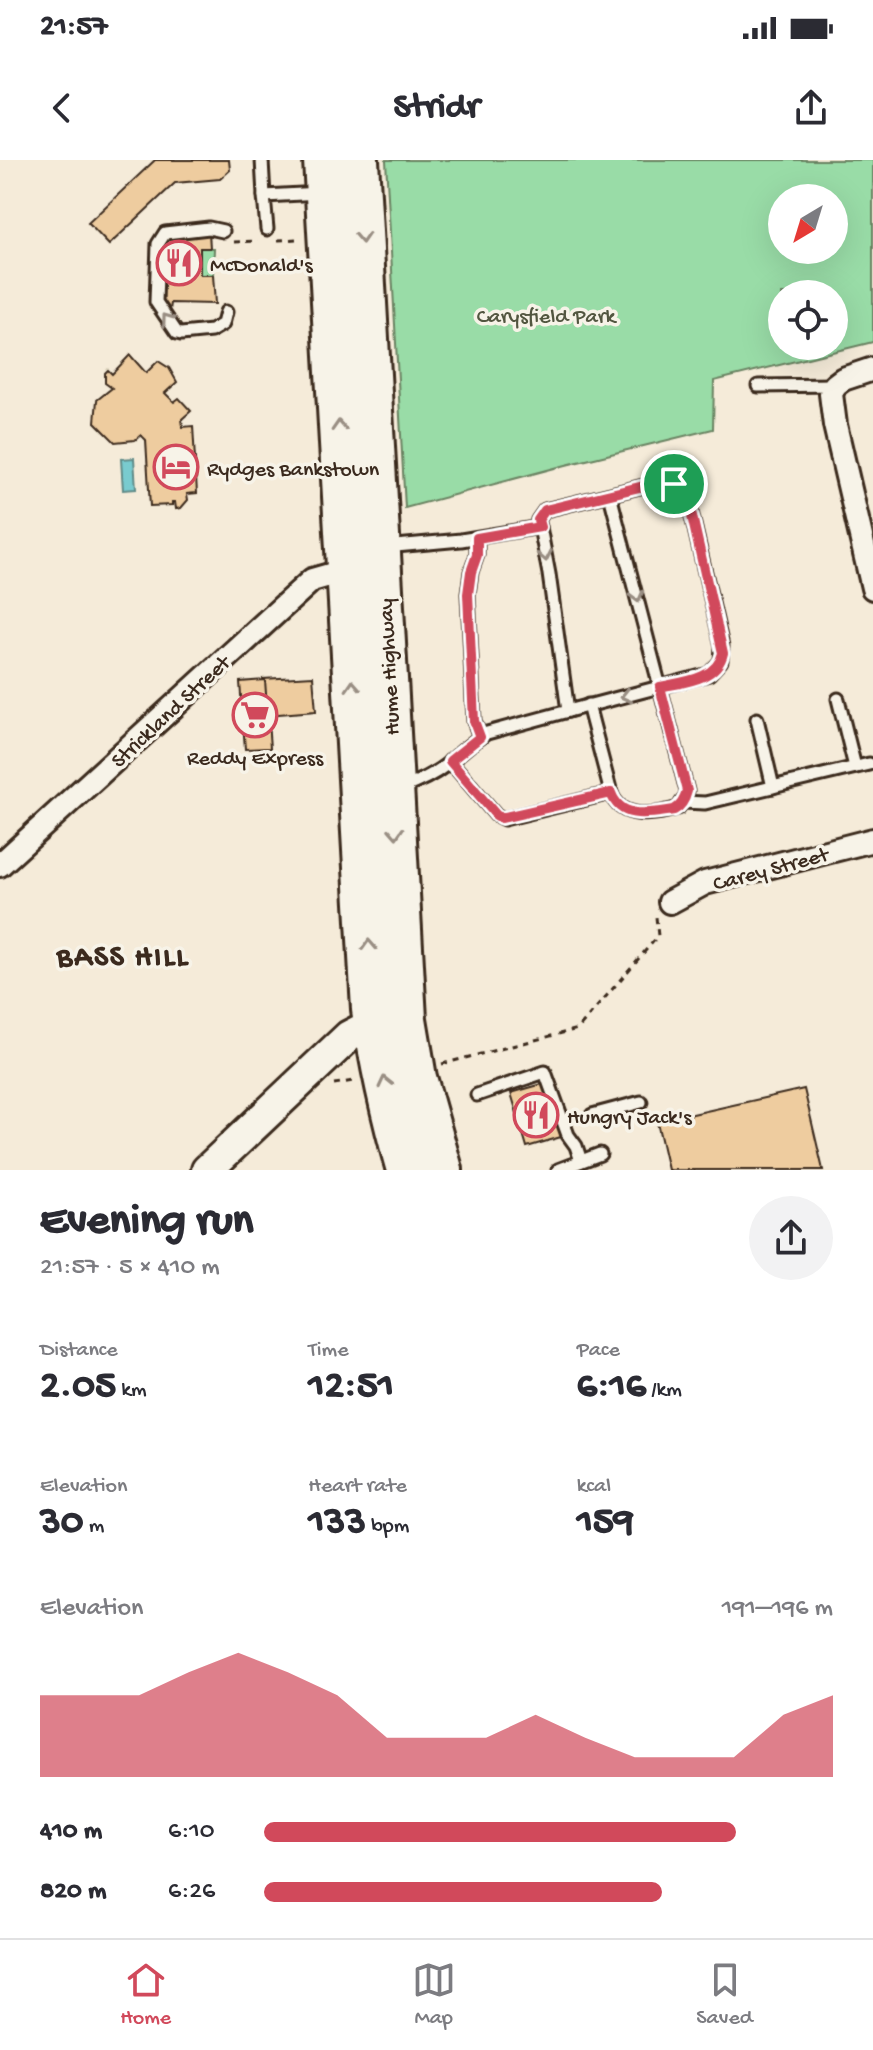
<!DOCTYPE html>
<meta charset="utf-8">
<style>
body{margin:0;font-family:"Gochi Hand",sans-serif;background:#f2f2f3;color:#2b2b33;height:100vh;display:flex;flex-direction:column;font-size:30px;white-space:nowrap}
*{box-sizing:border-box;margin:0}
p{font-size:26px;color:#7c7c81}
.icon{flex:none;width:44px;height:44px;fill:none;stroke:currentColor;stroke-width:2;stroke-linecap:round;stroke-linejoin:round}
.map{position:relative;height:1010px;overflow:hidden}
.sheet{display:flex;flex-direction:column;background:#fff;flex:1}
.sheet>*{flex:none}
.needle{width:52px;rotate:218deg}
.tools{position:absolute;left:768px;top:24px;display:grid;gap:16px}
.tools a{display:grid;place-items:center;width:80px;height:80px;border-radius:50%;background:#fff;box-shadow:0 8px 32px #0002;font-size:40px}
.pin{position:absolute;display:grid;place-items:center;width:68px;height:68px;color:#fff;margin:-34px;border:4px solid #fff;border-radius:50%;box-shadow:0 2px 8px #0007}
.round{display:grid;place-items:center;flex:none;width:84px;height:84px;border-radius:42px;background:#f2f2f3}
.headline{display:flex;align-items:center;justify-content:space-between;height:136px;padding:0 40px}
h1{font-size:44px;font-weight:700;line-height:60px}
.figures{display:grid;grid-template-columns:repeat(3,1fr);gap:12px;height:136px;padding:8px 40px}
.figures div{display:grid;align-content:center}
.figures b{font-size:40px;font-weight:700}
.figures small{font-size:22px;font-weight:400}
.figures p{font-size:22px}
.chart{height:224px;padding:16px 40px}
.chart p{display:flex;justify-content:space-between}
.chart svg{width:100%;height:144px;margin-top:8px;fill:#d1495b;opacity:.7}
ul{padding:0 40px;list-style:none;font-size:26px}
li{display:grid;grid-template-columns:128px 96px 1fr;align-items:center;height:60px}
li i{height:20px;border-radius:10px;background:#d1495b}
.status{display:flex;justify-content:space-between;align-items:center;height:56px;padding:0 40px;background:#fff;direction:ltr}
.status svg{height:22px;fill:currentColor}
header{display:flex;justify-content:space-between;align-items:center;height:104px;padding:0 40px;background:#fff;font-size:36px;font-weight:700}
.tab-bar{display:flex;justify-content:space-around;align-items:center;height:112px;border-top:2px solid #e1e1e2;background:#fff;font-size:22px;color:#7c7c81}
.tab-bar a{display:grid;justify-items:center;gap:4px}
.tab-bar .selected{color:#d1495b}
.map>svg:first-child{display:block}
.green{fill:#99dca7;stroke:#6a8362;stroke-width:2;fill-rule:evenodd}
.water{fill:#79cbcf;stroke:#608b88;stroke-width:2}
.building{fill:#eecc9f;stroke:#3b2a1e;stroke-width:2}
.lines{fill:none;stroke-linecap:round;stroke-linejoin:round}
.lane-casing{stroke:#3b2a1e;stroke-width:17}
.street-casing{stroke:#3b2a1e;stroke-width:28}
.secondary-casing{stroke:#3b2a1e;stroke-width:36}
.highway-casing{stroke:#3b2a1e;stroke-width:46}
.path{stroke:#3b2a1e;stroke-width:3;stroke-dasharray:6 6;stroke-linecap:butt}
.lane{stroke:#f7f3e8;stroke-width:11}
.street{stroke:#f7f3e8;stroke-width:22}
.secondary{stroke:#f7f3e8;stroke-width:30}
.highway{stroke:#f7f3e8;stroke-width:40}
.oneway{stroke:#998e83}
.route-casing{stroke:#fff;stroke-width:16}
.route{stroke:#d1495b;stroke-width:10}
.labels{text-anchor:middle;stroke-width:7;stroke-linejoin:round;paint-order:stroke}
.poi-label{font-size:22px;fill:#3b2a1e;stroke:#f7f3e8;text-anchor:start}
.park-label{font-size:22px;fill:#525640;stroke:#f7f3e8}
.street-label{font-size:22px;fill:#3b2a1e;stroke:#f7f3e8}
.district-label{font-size:30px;font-weight:bold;letter-spacing:2px;fill:#3b2a1e;stroke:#f7f3e8}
</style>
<div class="status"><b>21:57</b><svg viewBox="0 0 49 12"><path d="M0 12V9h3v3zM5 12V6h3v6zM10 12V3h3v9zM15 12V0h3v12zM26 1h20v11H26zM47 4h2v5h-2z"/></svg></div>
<header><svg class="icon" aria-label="back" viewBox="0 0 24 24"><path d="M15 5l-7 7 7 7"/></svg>Stridr<svg class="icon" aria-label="share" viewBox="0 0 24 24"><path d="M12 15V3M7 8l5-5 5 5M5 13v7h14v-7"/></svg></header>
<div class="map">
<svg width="873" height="1010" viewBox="0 0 873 1010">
<rect width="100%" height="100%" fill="#f5ebd9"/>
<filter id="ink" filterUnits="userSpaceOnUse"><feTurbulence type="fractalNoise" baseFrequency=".0125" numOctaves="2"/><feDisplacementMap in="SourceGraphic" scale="16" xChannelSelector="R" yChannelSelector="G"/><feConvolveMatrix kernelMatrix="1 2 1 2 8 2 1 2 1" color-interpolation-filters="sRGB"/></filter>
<g filter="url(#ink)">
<g class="green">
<path d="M386 0H873V182L714 221 713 269 566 305 405 348ZM834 38V90H782V38ZM834 134V186H782V134Z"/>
<path d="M200 88H214L213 115H200Z"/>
</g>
<path class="water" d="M134 298 136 329 123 330 121 299Z"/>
<g class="building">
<path d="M155 0H229L230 10 220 19 175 23 109 85 88 63Z"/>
<path d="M209 72 210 88H200V115H213L215 144 171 143 170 151 163 150 164 143H160L161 82H166L165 77Z"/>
<path d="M130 195 146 213 158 201 169 208 177 222 165 233 174 242 179 238 191 251 182 259 183 267 193 266 197 333 187 334 188 340 181 348 176 349 175 342H172V345L150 346 146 280 141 275 135 280 115 282 95 262 97 240 112 228 105 223V213L108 210 112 214Z"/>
<path d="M313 516 316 551 266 555 263 519Z"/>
<path d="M265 520 270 588 245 589 240 522Z"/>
<path d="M546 923 561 977 527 987 511 933Z"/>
<path d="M804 929 823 1010H668L657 962Z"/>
</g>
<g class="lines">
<g class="lane-casing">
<g id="lane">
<path d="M262 0 264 36"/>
<path d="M267 69 264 36 321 33"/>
<path d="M223 71 209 68 165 73 158 84 156 142 177 173 181 174 211 171 223 164 226 152"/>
<path d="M758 226 835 225"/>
<path d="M610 335 687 631 686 637 678 648C656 655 621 661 611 633"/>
<path d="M540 367 538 360 545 350 656 323C674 322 682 328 689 343L722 486 721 501 709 514 568 551"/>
<path d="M477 378V395L471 412 468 434 474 561 480 577"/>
<path d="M385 387 461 380 540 367 549 414 568 551 487 573C472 581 460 594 446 605 432 616 416 623 399 629"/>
<path d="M838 539 855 607"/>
<path d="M757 559 773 627"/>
<path d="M450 601 496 655 504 659 611 633 588 545"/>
<path d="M682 642 705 643 869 604"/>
<path d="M477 935 545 912 568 975 576 986 581 1001"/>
<path d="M592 955 641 942"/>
<path d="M558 1010 600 994"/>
</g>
</g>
<g class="street-casing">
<g id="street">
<path d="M873 209 843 219 835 225 831 234 835 265 873 428"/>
<path d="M0 705 312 420 347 410"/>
<path d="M670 742 705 723 873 680"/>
</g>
</g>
<g class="secondary-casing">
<path id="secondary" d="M207 1010 349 876 374 863 393 861"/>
</g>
<g class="highway-casing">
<g id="highway">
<path d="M324 0 372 849C380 904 392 957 407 1010"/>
<path d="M358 0 406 859 416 918 442 1010"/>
</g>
</g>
<g class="path">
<path d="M278 80 298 79"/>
<path d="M234 82 258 81"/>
<path d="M442 904 578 869 658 776 656 757 657 755"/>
<path d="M334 924 354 921"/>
</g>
<use href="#lane" class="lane"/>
<use href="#street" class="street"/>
<use href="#secondary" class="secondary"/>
<use href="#highway" class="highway"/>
</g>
<defs><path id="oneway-chevron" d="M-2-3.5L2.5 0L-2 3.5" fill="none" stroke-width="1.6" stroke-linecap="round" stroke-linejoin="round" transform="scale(2)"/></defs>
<g class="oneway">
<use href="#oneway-chevron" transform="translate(362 78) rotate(87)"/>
<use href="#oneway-chevron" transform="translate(167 159) rotate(-126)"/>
<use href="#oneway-chevron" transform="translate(339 266) rotate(-93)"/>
<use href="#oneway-chevron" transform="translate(545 396) rotate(79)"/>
<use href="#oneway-chevron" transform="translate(637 437) rotate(75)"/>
<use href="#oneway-chevron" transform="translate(353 526) rotate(-93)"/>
<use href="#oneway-chevron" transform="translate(626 536) rotate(166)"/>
<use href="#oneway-chevron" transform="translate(396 673) rotate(87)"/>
<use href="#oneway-chevron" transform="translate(369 785) rotate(-93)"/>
<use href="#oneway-chevron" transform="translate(385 922) rotate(-103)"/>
</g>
</g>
<g class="lines" filter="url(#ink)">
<g class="route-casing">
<path id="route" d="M656 323C674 322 682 328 689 343L723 493C717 520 683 522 660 527L687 631C685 639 682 646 674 650 651 653 621 661 611 633L501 658 496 655 450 601 480 577 474 561 468 434 471 412 477 395V378L540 367 538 360 545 350Z"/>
</g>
<use href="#route" class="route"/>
</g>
<defs>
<g id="restaurant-ring" transform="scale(2.3)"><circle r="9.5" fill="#f7f3e8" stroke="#d1495b" stroke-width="1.5"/><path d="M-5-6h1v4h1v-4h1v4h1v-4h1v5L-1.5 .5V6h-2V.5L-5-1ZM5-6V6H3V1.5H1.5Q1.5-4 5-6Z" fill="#d1495b"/></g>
<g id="hotel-ring" transform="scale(2.3)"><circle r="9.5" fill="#f7f3e8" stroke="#d1495b" stroke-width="1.5"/><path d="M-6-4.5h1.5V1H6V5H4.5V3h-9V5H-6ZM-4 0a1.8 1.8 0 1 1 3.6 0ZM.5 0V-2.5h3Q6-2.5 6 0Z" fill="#d1495b"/></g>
<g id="supermarket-ring" transform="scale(2.3)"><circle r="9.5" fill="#f7f3e8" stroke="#d1495b" stroke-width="1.5"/><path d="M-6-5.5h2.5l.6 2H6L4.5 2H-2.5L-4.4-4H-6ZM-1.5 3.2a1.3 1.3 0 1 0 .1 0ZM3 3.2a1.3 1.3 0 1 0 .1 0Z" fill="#d1495b"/></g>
</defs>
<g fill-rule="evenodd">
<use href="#restaurant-ring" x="179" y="103"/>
<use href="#hotel-ring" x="176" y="307"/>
<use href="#supermarket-ring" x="255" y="555"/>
<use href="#restaurant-ring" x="536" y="955"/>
</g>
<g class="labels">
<g class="poi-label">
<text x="210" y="111">McDonald's</text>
<text x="207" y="315">Rydges Bankstown</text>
<text x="255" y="604" text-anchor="middle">Reddy Express</text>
<text x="567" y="963">Hungry Jack's</text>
</g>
<g class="park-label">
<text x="546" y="162">Carysfield Park</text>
</g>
<g class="street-label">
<text transform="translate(387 507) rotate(-93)" y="8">Hume Highway</text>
<text transform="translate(169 550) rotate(-43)" y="8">Strickland Street</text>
<text transform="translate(770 707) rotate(-15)" y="8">Carey Street</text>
</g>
<g class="district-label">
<text x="123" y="805">BASS HILL</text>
</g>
</g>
</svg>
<div class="tools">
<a><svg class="needle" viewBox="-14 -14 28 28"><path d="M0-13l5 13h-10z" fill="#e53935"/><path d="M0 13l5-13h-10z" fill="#7c7c81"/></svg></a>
<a><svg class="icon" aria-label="locate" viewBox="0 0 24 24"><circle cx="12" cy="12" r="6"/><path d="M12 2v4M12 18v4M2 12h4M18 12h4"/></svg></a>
</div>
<div class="pin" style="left:674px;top:324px;background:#1e9e55"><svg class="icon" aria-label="arrive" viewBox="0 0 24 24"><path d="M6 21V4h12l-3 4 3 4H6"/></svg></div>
</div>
<section class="sheet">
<div class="headline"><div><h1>Evening run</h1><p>21:57 · 5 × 410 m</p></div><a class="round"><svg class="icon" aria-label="share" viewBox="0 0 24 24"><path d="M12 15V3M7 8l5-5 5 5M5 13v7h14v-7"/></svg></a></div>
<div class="figures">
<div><p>Distance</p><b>2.05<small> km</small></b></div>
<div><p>Time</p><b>12:51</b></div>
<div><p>Pace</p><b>6:16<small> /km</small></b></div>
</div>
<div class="figures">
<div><p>Elevation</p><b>30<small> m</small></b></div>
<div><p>Heart rate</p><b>133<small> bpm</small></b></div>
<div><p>kcal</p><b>159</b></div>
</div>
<div class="chart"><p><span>Elevation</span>191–196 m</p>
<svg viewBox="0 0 160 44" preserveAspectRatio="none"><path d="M0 44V19L10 19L20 19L30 12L40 6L50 12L60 19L70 32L80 32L90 32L100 25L110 32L120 38L130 38L140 38L150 25L160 19V44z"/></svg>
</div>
<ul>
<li><b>410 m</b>6:10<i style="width:83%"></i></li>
<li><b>820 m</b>6:26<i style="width:70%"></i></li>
</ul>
</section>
<nav class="tab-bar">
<a class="selected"><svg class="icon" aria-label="home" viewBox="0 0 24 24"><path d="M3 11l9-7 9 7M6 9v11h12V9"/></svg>Home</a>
<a><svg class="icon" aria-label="map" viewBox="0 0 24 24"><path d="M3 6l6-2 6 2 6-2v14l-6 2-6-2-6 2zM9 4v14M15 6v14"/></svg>Map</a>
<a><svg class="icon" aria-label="saved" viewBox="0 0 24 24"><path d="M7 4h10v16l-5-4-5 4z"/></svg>Saved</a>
</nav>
